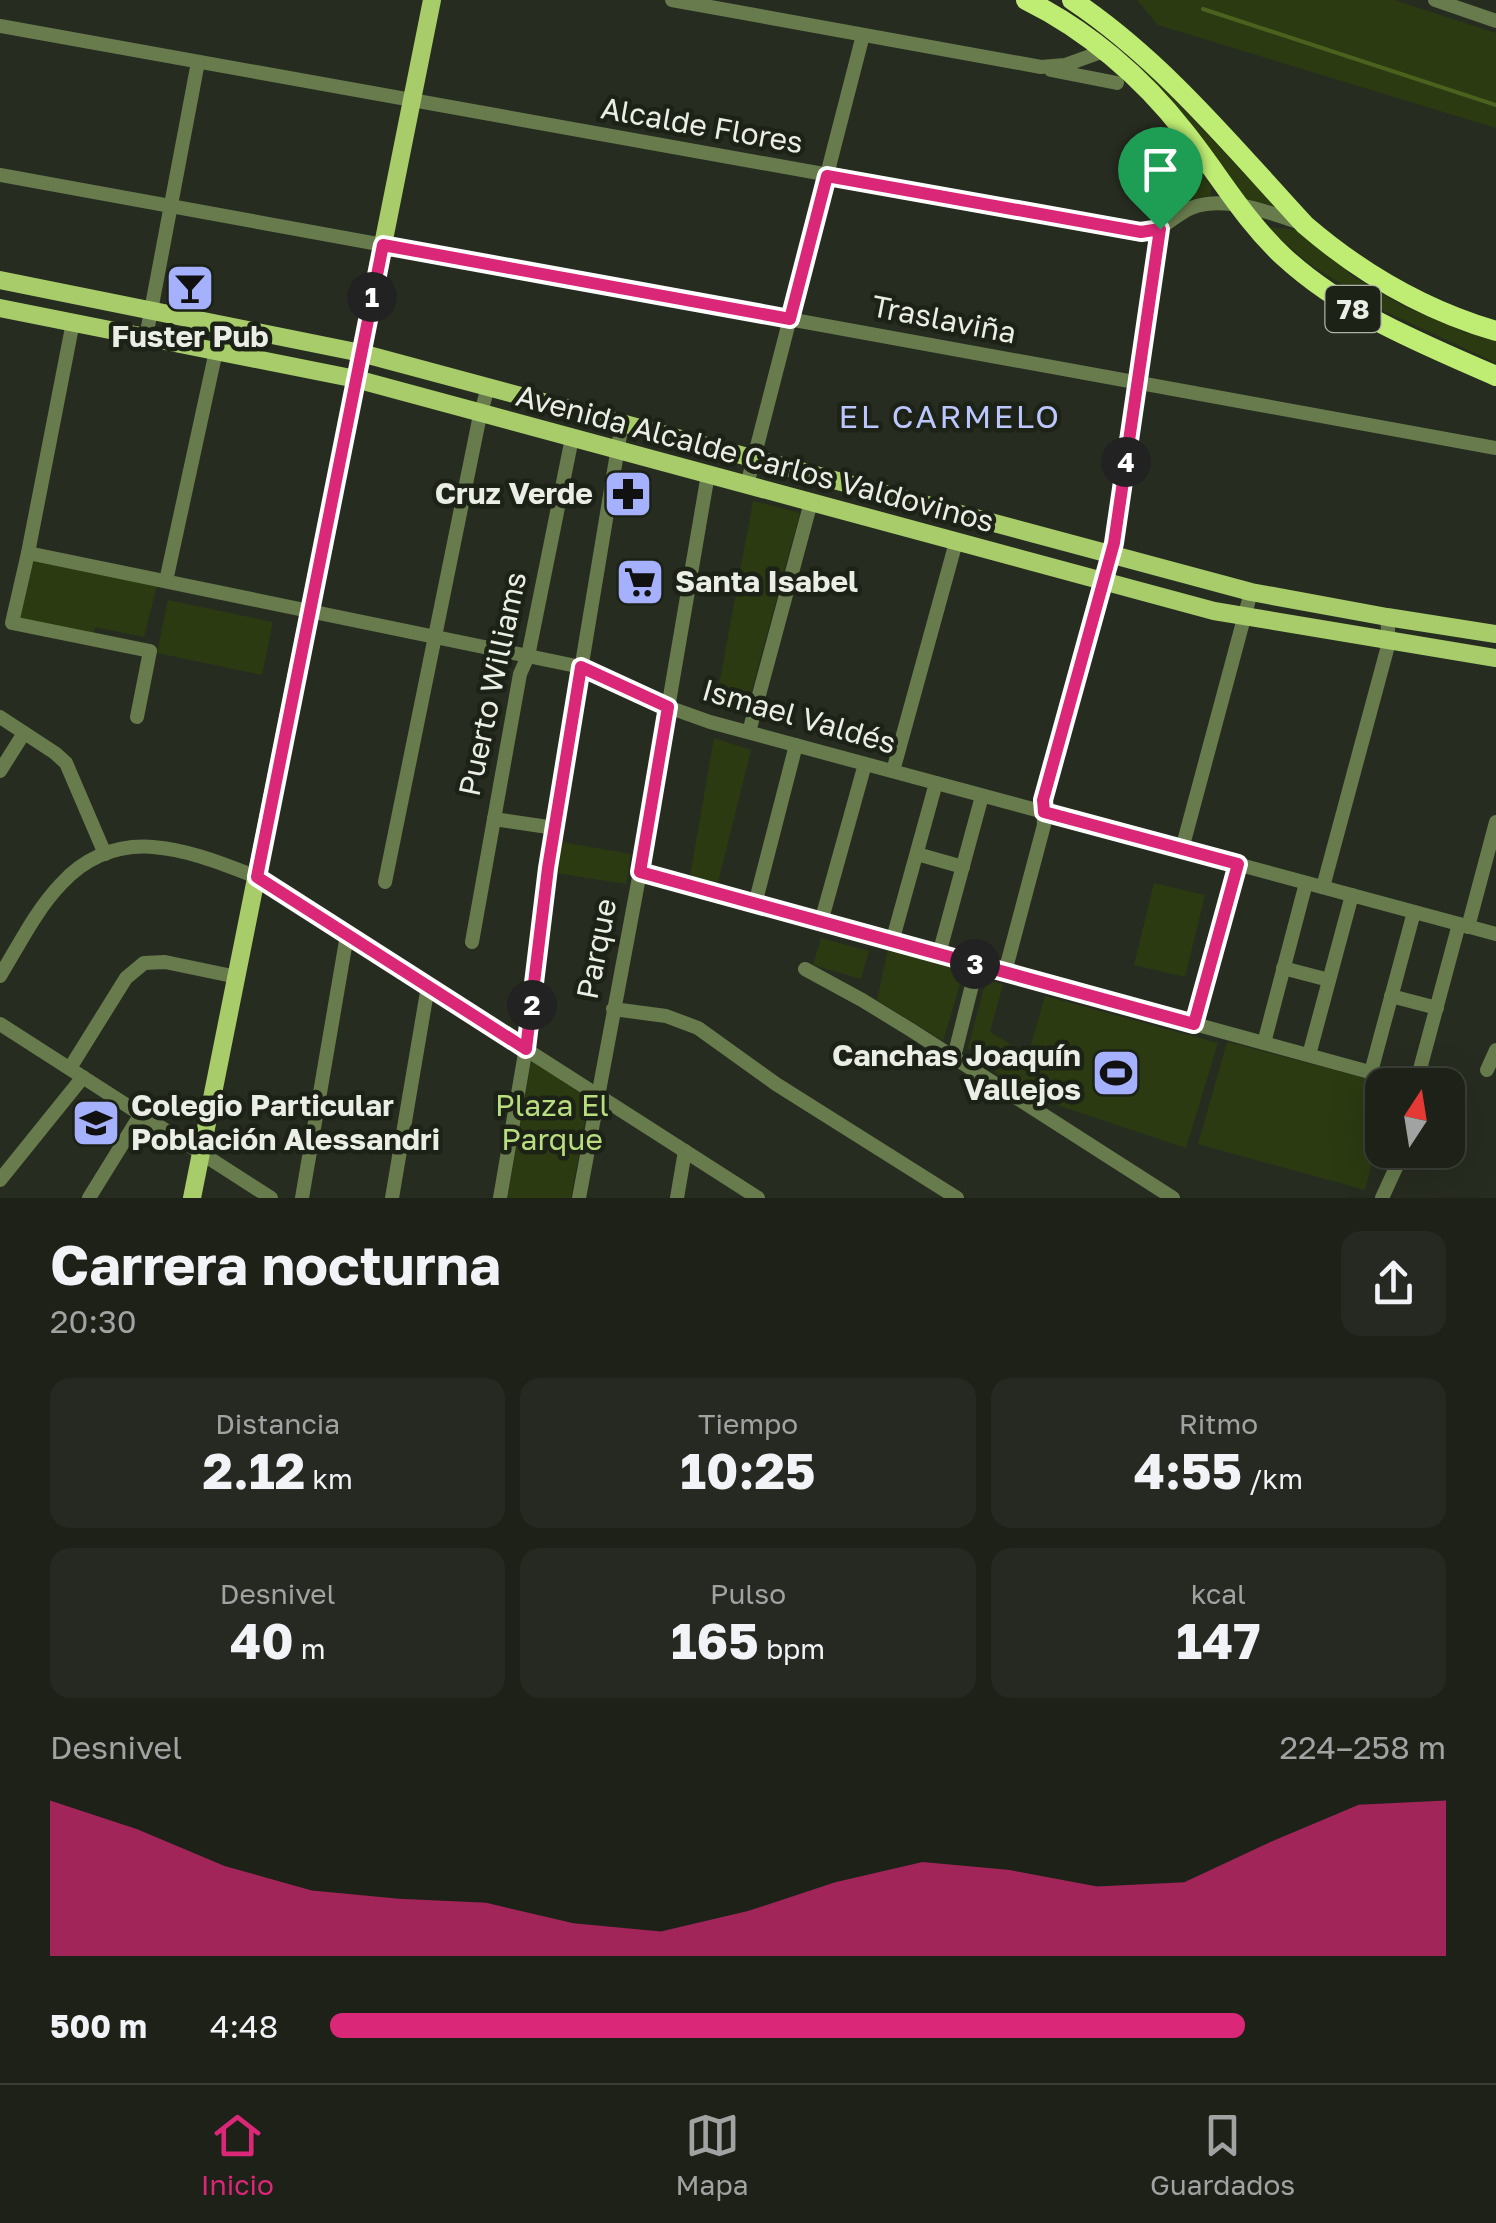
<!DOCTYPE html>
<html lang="es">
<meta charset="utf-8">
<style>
body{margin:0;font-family:"Golos Text",sans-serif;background:#252921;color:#f1f3f6;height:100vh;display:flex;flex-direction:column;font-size:38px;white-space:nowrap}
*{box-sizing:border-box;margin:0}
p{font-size:32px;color:#a0a3a2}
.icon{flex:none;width:55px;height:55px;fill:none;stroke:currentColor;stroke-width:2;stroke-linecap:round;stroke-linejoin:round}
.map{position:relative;height:1198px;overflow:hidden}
.side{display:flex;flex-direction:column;background:#1d2118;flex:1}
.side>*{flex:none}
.needle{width:65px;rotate:12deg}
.buttons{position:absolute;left:1365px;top:1068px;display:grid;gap:20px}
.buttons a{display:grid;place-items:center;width:100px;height:100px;border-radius:20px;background:#1d2118;box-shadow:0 10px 40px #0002,0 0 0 2px #3b3e37;font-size:50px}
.pin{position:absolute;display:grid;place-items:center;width:85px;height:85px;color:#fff;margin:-102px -42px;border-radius:50% 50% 50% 0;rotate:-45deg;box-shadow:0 0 10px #0007}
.pin .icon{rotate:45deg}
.km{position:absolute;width:50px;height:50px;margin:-25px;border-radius:50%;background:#222;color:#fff;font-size:28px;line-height:50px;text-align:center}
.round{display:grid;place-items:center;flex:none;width:105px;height:105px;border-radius:20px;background:#252921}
.head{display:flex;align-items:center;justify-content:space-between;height:170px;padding:0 50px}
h1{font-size:55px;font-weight:700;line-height:75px}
.stats{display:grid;grid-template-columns:repeat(3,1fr);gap:15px;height:170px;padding:10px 50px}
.stats div{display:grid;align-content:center;border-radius:20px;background:#252921;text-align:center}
.stats b{font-size:50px;font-weight:700}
.stats small{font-size:28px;font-weight:400}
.stats p{font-size:28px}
.chart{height:280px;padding:20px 50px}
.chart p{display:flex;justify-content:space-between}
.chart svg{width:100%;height:180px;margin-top:10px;fill:#db2777;opacity:.7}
ul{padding:0 50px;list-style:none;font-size:32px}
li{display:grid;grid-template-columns:160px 120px 1fr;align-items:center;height:75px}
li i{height:25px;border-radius:12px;background:#db2777}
.tab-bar{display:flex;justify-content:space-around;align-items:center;height:140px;border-top:2px solid #3b3e37;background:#1d2118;font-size:28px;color:#a0a3a2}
.tab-bar a{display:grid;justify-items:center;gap:5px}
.tab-bar .on{color:#db2777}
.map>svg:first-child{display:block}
.green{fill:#2b3a11}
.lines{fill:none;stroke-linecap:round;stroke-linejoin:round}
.stream{stroke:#4b621f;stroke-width:4}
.minor{stroke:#687b4d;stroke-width:14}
.major{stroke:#a7cc69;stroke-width:18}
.highway{stroke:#bfec73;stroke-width:20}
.route-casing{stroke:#fff;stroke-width:20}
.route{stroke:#db2777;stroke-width:12}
.labels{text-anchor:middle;stroke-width:9;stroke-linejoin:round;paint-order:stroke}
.shield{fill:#1d2217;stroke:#adb1a8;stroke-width:2.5}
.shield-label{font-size:28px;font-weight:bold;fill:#ebeee6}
.street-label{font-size:30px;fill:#ebeee6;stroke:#1d2217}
.poi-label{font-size:30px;font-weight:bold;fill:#ebeee6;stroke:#1d2217;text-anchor:end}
.park-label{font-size:30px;fill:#b9de80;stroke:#1d2217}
.neighbourhood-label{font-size:32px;letter-spacing:2.5px;fill:#bcc7ff;stroke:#1d2217}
</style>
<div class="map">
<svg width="1496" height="1198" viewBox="0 0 1496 1198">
<rect width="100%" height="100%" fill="#272c20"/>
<g class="green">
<path d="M1137 0H1394L1496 33V128L1158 25Z"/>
<path d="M1133 60 1154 78 1278 209 1241 197 1177 108Z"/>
<path d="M1179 141 1212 188 1210 196C1192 198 1181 200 1167 211Z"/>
<path d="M1267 227 1298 230 1355 278 1405 307 1467 333 1496 340V363L1382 310 1308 263Z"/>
<path d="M753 501 800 513 745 715 715 707Z"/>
<path d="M29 559 157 585 144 637 95 627 92 637 16 622Z"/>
<path d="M168 600 273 622 262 675 157 653Z"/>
<path d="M714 738 751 750 718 883 690 876Z"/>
<path d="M562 842 631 854 626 884 556 873Z"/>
<path d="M1154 883 1205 895 1185 977 1134 965Z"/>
<path d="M821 938 869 951 861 979 813 965Z"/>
<path d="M888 949 964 971 943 1041 877 1000Z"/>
<path d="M986 980 1003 984 990 1032 1028 1055 1045 996 1218 1043 1186 1148 1018 1092 968 1048Z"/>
<path d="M1227 1042 1392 1085H1382V1123L1365 1190 1198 1144Z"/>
<path d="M532 1058 589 1100 571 1198H507Z"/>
</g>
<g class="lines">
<path class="stream" d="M1203 9 1496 105"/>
<g class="minor">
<path d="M672 0 1041 67 1065 65 1104 51"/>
<path d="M1435 0 1496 21"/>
<path d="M0 26 1141 231C1163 233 1172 216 1191 208 1226 195 1267 212 1301 223"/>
<path d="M1051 70 1117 83"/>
<path d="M0 175 1496 448"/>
<path d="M73 322 28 553 12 623 150 651 137 717"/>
<path d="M146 337 198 62"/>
<path d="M747 485 863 35"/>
<path d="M28 553 581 667 668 707 710 722 1496 934"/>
<path d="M166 581 216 351"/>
<path d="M0 717 55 753 66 763 105 854"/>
<path d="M749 732 811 502"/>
<path d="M0 771 24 733"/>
<path d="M893 771 956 542"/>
<path d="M494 819 555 828"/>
<path d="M1182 849 1251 592"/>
<path d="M917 854 963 867"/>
<path d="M640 872 1417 1085"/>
<path d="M385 882 479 420 488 387"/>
<path d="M1323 887 1389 642 1387 617"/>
<path d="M755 904 796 745"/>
<path d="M821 922 865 764"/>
<path d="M1468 927 1496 822"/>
<path d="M472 942 520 674 528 656 572 438"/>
<path d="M892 942 936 783"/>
<path d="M939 954 982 796"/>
<path d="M1283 968 1329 980"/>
<path d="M805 969 862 1000 911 1030 1173 1198"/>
<path d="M1005 972 1044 825 1043 800 1114 543 1172 153"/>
<path d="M0 976C19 945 36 910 61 884 119 821 190 851 257 877L758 1198"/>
<path d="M1391 996 1437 1008"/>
<path d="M613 1009 666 1016 698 1028 776 1084 957 1198"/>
<path d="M0 1024 271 1198"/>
<path d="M1194 1024 1238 865"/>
<path d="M1264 1043 1306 883"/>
<path d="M1309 1055 1352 895"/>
<path d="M954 1057 977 965"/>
<path d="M70 1068 126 978 144 963 165 962 237 977"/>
<path d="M1487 1070 1496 1050"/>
<path d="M1371 1072 1414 912"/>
<path d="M1416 1084 1459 924"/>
<path d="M0 1180 83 1077"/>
<path d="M89 1198 141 1114"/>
<path d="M302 1198 347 935"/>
<path d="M392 1198 428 986"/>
<path d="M500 1198 528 1036 548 868 622 423"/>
<path d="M579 1198 640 872 708 474"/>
<path d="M677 1198 685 1151"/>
<path d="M1382 1198 1404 1150"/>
</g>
<g class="major">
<path d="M0 280 361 353 1251 592 1387 617 1496 634"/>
<path d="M0 308 356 379 1214 611 1496 658"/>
<path d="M192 1198 432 0"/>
</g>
<g class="highway">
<path d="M1026 0C1087 30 1142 77 1184 131 1218 173 1243 219 1284 257 1345 313 1421 343 1496 376"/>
<path d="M1072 0C1162 60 1232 146 1305 225 1362 274 1424 310 1496 331"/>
</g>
</g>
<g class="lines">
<g class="route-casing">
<path id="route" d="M827 176 1141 232 1160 229 1114 543 1043 800 1044 812 1238 864 1194 1024 640 872 668 707 581 667 548 868 526 1049 257 877 383 245 790 319Z"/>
</g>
<use href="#route" class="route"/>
</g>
<defs>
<g id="bar-square" transform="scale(2.5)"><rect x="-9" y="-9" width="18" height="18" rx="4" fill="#a5b1fc" stroke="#1d2217"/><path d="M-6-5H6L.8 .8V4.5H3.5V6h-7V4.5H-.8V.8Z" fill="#111"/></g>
<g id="pharmacy-square" transform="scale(2.5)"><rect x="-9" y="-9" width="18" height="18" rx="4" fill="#a5b1fc" stroke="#1d2217"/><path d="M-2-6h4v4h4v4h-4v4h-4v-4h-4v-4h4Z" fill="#111"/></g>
<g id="supermarket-square" transform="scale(2.5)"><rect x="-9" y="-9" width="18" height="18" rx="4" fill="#a5b1fc" stroke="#1d2217"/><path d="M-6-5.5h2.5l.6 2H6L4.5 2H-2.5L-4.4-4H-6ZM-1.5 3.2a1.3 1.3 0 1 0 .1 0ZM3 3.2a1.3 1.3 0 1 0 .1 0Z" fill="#111"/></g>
<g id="stadium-square" transform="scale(2.5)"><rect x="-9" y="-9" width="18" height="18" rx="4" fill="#a5b1fc" stroke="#1d2217"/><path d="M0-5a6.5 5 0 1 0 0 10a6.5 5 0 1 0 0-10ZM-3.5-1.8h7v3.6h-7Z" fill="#111"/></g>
<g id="school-square" transform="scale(2.5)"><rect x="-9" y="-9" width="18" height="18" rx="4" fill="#a5b1fc" stroke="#1d2217"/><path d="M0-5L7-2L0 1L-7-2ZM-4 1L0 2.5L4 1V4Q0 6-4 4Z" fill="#111"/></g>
</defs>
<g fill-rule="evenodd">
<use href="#bar-square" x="190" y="288"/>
<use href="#pharmacy-square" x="628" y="494"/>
<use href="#supermarket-square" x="640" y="582"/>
<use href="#stadium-square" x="1116" y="1073"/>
<use href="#school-square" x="96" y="1123"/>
</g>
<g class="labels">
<rect class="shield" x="1325.5" y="286" width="55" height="46" rx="8"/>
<g class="shield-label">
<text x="1353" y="319">78</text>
</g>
<g class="street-label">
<text transform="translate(702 126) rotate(10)" y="10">Alcalde Flores</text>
<text transform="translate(944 320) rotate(11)" y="10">Traslaviña</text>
<text transform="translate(755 459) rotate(15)" y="10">Avenida Alcalde Carlos Valdovinos</text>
<text transform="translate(493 684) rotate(-78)" y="10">Puerto Williams</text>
<text transform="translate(799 717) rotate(16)" y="10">Ismael Valdés</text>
<text transform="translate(597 949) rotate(-79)" y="10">Parque</text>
</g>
<g class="poi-label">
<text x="190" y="347" text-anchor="middle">Fuster Pub</text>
<text x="593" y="504">Cruz Verde</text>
<text x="675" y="592" text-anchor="start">Santa Isabel</text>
<text x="1081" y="1066">Canchas Joaquín<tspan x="1081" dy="34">Vallejos</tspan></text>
<text x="131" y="1116" text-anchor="start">Colegio Particular<tspan x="131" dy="34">Población Alessandri</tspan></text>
</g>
<g class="park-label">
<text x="552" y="1116">Plaza El<tspan x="552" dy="34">Parque</tspan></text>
</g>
<g class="neighbourhood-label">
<text x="950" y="428">EL CARMELO</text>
</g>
</g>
</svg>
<div class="buttons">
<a><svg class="needle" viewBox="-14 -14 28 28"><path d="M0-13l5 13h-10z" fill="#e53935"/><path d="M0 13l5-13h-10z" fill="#a0a3a2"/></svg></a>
</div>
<div class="pin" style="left:1160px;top:229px;background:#1e9e55"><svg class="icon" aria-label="arrive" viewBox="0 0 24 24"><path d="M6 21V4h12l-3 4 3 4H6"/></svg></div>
<b class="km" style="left:372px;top:297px">1</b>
<b class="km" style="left:532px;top:1005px">2</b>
<b class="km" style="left:975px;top:964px">3</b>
<b class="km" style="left:1126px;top:462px">4</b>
</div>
<section class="side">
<div class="head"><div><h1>Carrera nocturna</h1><p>20:30</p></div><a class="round"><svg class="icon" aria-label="share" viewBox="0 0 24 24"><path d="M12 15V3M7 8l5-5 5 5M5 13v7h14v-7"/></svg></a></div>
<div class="stats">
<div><p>Distancia</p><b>2.12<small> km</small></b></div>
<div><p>Tiempo</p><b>10:25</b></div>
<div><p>Ritmo</p><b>4:55<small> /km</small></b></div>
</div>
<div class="stats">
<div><p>Desnivel</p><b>40<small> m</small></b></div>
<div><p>Pulso</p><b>165<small> bpm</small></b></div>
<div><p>kcal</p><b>147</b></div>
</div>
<div class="chart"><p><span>Desnivel</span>224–258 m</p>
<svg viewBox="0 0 160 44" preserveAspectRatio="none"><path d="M0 44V6L10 13L20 22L30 28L40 30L50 31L60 36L70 38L80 33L90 26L100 21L110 23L120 27L130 26L140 16L150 7L160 6V44z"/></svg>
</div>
<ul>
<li><b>500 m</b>4:48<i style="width:82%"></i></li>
</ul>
</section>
<nav class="tab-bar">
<a class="on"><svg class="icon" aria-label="home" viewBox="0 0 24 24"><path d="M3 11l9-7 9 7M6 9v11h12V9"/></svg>Inicio</a>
<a><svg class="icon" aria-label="map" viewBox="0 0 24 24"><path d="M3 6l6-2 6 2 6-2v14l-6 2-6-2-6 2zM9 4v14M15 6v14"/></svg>Mapa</a>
<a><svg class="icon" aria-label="saved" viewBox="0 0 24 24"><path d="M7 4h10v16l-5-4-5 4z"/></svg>Guardados</a>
</nav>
